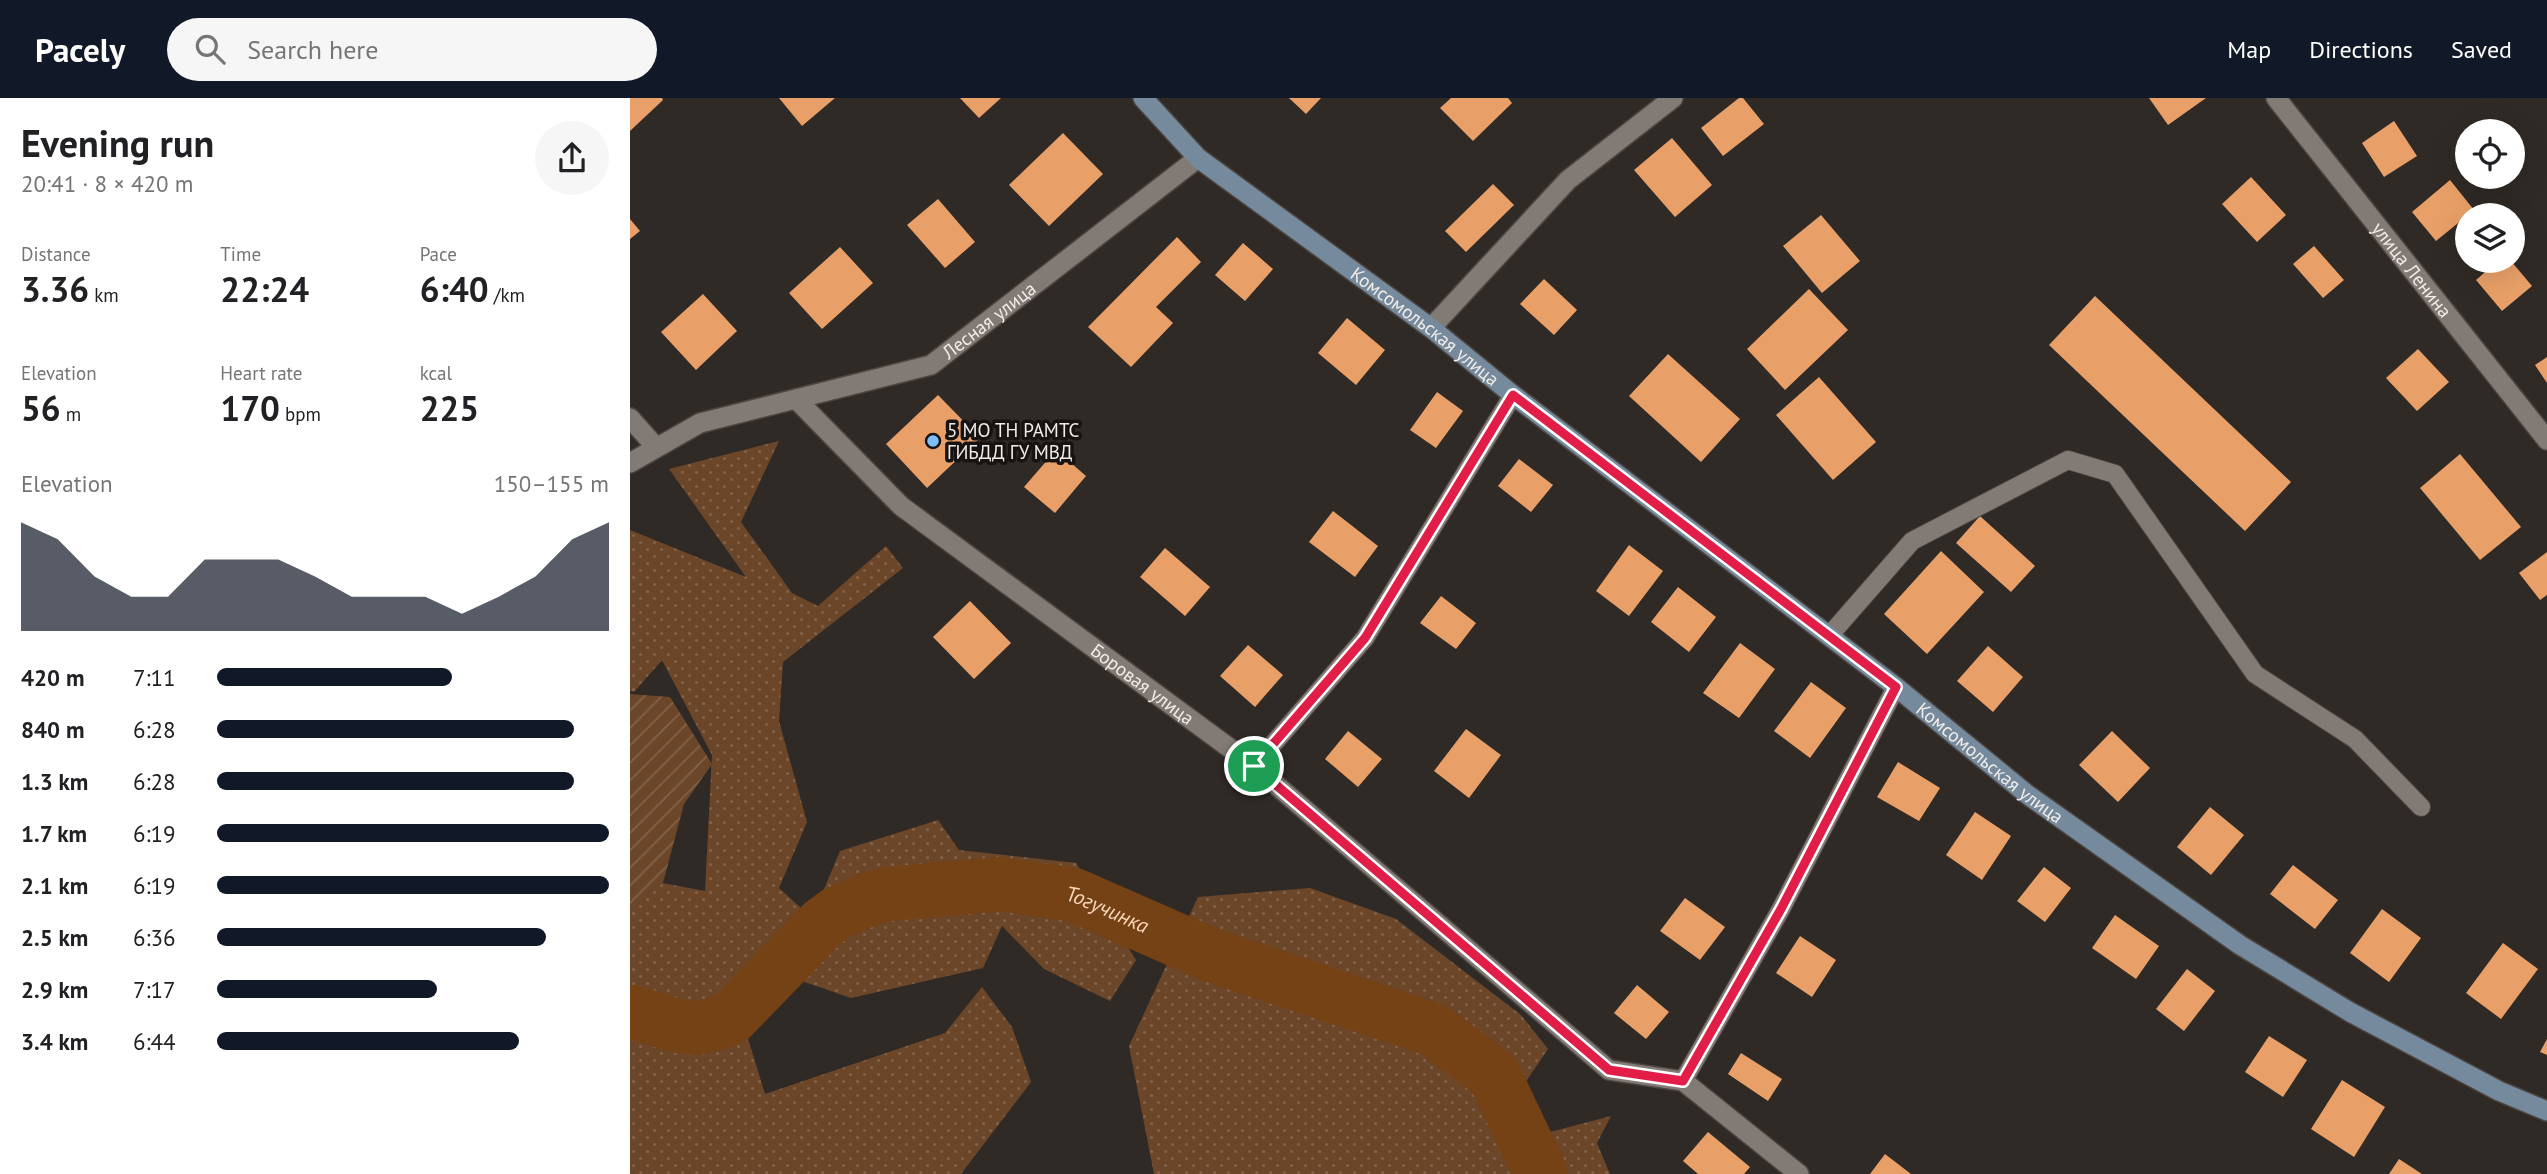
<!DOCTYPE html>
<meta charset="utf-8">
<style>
body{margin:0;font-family:"PT Sans",sans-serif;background:#f6f6f6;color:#202124;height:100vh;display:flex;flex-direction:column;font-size:26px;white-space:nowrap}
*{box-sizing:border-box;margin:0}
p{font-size:23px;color:#757577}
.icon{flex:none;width:38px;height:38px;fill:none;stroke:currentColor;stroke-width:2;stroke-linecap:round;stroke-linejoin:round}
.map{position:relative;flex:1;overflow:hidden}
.sheet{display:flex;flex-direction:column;background:#fff;width:630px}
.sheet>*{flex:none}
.fabs{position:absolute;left:1825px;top:21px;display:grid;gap:14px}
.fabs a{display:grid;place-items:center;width:70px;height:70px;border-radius:50%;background:#fff;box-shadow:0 7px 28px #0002;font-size:35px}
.pin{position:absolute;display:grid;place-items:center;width:60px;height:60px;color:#fff;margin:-30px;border:4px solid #fff;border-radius:50%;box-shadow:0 2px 7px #0007}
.round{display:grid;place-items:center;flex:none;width:74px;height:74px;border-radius:37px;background:#f6f6f6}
.overview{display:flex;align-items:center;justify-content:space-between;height:119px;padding:0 21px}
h1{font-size:38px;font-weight:600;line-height:52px}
.figures{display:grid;grid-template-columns:repeat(3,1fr);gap:10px;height:119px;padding:7px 21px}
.figures div{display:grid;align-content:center}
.figures b{font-size:35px;font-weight:600}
.figures small{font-size:19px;font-weight:400}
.figures p{font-size:19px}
.chart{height:196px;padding:14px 21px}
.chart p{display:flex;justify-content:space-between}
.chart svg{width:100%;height:126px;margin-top:7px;fill:#111827;opacity:.7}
ul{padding:0 21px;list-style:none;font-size:23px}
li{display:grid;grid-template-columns:112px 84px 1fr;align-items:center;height:52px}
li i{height:18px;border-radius:9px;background:#111827}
header{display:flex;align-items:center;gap:42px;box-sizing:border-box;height:98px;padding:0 35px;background:#111827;color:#fff}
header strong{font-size:33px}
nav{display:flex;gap:38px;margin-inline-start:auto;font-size:24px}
.search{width:490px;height:63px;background:#f6f6f6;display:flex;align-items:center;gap:18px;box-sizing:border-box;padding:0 24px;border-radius:38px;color:#757577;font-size:26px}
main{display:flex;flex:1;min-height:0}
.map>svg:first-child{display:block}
.grass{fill:url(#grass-dots)}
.garden{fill:url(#garden-furrows)}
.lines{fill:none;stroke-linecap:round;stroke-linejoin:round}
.river{stroke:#754215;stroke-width:54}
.building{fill:#e9a068}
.service-casing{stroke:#4c4643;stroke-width:20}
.minor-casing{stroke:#4c4643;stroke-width:22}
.secondary-casing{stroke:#4c4643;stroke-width:22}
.service{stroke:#817a75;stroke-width:18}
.minor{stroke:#817a75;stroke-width:19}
.secondary{stroke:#758a9c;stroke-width:19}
.route-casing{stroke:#fff;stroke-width:14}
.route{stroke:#e11d48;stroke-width:9}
.poi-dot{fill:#7dbef9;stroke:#161311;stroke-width:2.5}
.labels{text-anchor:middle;stroke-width:7;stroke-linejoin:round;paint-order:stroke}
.street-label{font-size:19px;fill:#f0ece9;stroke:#161311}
.poi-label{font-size:19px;fill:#f0ece9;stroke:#161311;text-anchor:start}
.water-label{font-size:21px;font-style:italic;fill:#fcd6ba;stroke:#161311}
</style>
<header>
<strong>Pacely</strong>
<div class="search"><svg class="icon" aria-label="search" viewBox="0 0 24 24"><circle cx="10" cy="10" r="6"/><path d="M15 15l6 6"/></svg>Search here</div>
<nav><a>Map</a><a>Directions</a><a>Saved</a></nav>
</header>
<main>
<section class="sheet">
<div class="overview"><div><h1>Evening run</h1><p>20:41 · 8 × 420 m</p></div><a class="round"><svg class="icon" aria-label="share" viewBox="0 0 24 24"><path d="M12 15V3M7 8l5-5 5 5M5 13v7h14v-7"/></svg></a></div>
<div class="figures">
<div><p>Distance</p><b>3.36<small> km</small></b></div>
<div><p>Time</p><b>22:24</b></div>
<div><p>Pace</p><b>6:40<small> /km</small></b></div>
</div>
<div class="figures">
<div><p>Elevation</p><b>56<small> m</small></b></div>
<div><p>Heart rate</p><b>170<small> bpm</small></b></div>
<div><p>kcal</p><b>225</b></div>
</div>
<div class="chart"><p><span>Elevation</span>150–155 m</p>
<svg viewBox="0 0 160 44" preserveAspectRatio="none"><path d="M0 44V6L10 12L20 25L30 32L40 32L50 19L60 19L70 19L80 25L90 32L100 32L110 32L120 38L130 32L140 25L150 12L160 6V44z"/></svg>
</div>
<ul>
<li><b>420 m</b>7:11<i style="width:60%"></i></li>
<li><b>840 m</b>6:28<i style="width:91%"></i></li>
<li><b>1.3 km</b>6:28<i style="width:91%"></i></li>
<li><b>1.7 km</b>6:19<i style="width:100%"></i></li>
<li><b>2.1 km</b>6:19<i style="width:100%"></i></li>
<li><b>2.5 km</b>6:36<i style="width:84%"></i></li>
<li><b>2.9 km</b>7:17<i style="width:56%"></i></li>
<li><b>3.4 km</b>6:44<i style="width:77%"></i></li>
</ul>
</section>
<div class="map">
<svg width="1917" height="1076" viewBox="0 0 1917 1076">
<defs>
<pattern id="grass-dots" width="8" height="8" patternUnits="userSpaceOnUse" patternTransform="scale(1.75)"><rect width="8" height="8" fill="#6c4629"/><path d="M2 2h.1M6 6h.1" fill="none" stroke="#816148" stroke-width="1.8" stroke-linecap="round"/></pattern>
<pattern id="garden-furrows" width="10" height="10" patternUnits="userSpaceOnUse" patternTransform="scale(1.75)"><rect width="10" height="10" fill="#6c4629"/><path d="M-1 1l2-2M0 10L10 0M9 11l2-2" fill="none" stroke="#816148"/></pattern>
</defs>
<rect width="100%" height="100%" fill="#302a26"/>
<g class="grass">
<path d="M149 343 111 424 162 495 188 508 256 448 273 470 153 564 149 623 177 724 149 790 182 820 210 753 308 722 329 752 446 765 506 862 480 903 414 871 372 828 353 870 221 900 163 880 116 934 135 996 315 935 352 889 382 929 401 984 331 1076H0V779L75 793 82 657 32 562 4 594 0 593V432L116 479 39 371Z"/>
<path d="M680 790 766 821 891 917 918 951 889 994 920 1034 981 1018 967 1045 980 1076H524L499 948 568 799Z"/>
</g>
<path class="garden" d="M0 596 40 599 82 666 54 706 33 785 0 810Z"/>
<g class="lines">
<path class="river" id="s1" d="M0 914C44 923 54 941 101 920L192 826 207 815 241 800 259 796 371 786 444 797 581 857 804 932 864 977 911 1076"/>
</g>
<g class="building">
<path d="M0 0H32L33 2 0 33Z"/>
<path d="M149 0H205L172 28Z"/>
<path d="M330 0H371L349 20Z"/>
<path d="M659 0H691L676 16Z"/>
<path d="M821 0H878L882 5 843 43 810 10Z"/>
<path d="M1109 0H1113L1134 26 1093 58 1071 30Z"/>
<path d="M1519 0H1576L1538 27Z"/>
<path d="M1764 23 1787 58 1754 79 1732 45Z"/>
<path d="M433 35 473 76 419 128 379 87Z"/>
<path d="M1042 40 1082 87 1045 119 1004 72Z"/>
<path d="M1621 79 1656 117 1627 144 1592 106Z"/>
<path d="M1820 82 1844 112 1806 143 1782 114Z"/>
<path d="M863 86 884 107 836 154 815 133Z"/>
<path d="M308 101 345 144 315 170 277 127Z"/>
<path d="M1191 117 1230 163 1192 195 1153 148Z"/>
<path d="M0 121 10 133 0 141Z"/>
<path d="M547 139 571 164 526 209 543 225 501 269 458 229Z"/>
<path d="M613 145 643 171 615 203 585 177Z"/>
<path d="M1684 148 1714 182 1693 200 1663 166Z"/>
<path d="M210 149 243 185 192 231 159 195Z"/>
<path d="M1868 163H1881L1902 188 1872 213 1846 182Z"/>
<path d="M914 181 947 212 924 237 890 206Z"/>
<path d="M1179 191 1218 232 1155 292 1117 251Z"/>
<path d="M73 196 107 233 66 272 31 234Z"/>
<path d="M1465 198 1661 384 1615 433 1419 247Z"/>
<path d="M717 220 755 252 726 287 688 255Z"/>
<path d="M1788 251 1819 284 1787 313 1756 280Z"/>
<path d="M1038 256 1110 321 1071 364 999 298Z"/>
<path d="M1917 259V285L1905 267Z"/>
<path d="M1189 279 1246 344 1203 382 1146 317Z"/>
<path d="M807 294 833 313 806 350 780 332Z"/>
<path d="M308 297 350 340 297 390 256 346Z"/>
<path d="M426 352 456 378 425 415 394 389Z"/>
<path d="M1830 356 1891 429 1850 462 1790 390Z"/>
<path d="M889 361 923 387 901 414 868 388Z"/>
<path d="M703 413 748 448 725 479 679 444Z"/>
<path d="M1350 418 1405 468 1381 494 1326 445Z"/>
<path d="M999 447 1033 473 999 518 966 493Z"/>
<path d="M535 450 580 489 555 518 510 479Z"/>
<path d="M1311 453 1354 494 1297 556 1254 516Z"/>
<path d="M1917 454V497L1910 502 1889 475Z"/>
<path d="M1048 489 1086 519 1059 554 1021 524Z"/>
<path d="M811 498 846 525 826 551 790 525Z"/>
<path d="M340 503 381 545 344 581 303 539Z"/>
<path d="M1110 545 1145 571 1109 620 1073 595Z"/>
<path d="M618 547 653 577 625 609 590 578Z"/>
<path d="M1358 548 1393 579 1363 614 1327 583Z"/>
<path d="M1181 584 1216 610 1180 660 1144 633Z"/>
<path d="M836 631 871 657 839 700 804 673Z"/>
<path d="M718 633 752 661 728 689 695 661Z"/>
<path d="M1482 633 1520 670 1488 704 1449 667Z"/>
<path d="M1268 664 1310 690 1289 723 1247 699Z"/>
<path d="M1580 709 1614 737 1581 777 1547 749Z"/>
<path d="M1345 714 1381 738 1352 782 1316 757Z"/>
<path d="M1663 767 1708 802 1685 831 1640 796Z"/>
<path d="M1414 769 1441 790 1415 824 1387 803Z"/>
<path d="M1055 800 1095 829 1070 862 1030 833Z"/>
<path d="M1752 811 1791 840 1759 884 1720 855Z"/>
<path d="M1485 817 1529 848 1506 881 1462 850Z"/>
<path d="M1170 838 1206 862 1182 899 1146 875Z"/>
<path d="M1873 845 1908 871 1871 921 1836 895Z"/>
<path d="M1557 871 1585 893 1554 933 1526 911Z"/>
<path d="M1007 887 1039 914 1016 941 984 915Z"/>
<path d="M1639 938 1677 962 1653 999 1615 974Z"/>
<path d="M1917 941V957L1910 954Z"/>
<path d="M1111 955 1152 981 1138 1003 1098 976Z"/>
<path d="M1712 982 1755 1009 1724 1059 1681 1031Z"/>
<path d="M1078 1034 1120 1069 1114 1076H1068L1053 1063Z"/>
<path d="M1255 1056 1281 1076H1240Z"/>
<path d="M1769 1061 1792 1076H1759Z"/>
</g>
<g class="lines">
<g class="service-casing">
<g id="service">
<path d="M1199 538 1282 443 1438 362 1485 376 1625 576 1725 641 1791 709"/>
<path d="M624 668 735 540 883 297"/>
<path d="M1053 983 1151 811 1266 589"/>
</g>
</g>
<g class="minor-casing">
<g id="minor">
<path id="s2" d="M1646 0 1917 342"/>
<path d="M801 230 938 82 1043 0"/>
<path id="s3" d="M166 301 271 408 624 668 979 972 1053 983 1169 1076"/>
<path d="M0 320 25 348"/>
<path id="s4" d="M0 365 70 325 301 267 568 60"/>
</g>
</g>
<g class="secondary-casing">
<g id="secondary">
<path id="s5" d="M513 0 568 60 801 230 883 297 1266 589 1398 697 1610 847 1720 914 1869 993 1917 1013"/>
</g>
</g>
<use href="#service" class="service"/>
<use href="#minor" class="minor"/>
<use href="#secondary" class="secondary"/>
</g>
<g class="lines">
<g class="route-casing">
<path id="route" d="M883 297 1266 589 1151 811 1053 983 979 972 624 668 735 540Z"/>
</g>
<use href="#route" class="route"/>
</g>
<circle class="poi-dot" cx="303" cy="343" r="7"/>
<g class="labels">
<g class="street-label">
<text dy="7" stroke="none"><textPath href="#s2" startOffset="219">улица Ленина</textPath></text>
<text dy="7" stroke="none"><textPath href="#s4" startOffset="392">Лесная улица</textPath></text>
<text dy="7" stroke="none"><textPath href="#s5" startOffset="364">Комсомольская улица</textPath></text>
<text dy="7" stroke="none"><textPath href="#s3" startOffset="450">Боровая улица</textPath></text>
<text dy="7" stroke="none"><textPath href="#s5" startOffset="1078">Комсомольская улица</textPath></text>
</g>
<g class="poi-label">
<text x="317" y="339">5 МО ТН РАМТС<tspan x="317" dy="22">ГИБДД ГУ МВД</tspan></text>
</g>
<g class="water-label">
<text dy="7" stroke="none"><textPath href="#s1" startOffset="532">Тогучинка</textPath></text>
</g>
</g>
</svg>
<div class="fabs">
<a><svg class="icon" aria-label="locate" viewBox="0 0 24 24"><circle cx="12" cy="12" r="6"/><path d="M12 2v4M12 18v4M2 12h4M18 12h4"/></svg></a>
<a><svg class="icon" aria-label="layers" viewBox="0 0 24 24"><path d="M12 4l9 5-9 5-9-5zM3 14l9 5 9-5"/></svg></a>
</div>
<div class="pin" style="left:624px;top:668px;background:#1e9e55"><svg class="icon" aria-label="arrive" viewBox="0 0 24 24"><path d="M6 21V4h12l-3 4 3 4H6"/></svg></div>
</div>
</main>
